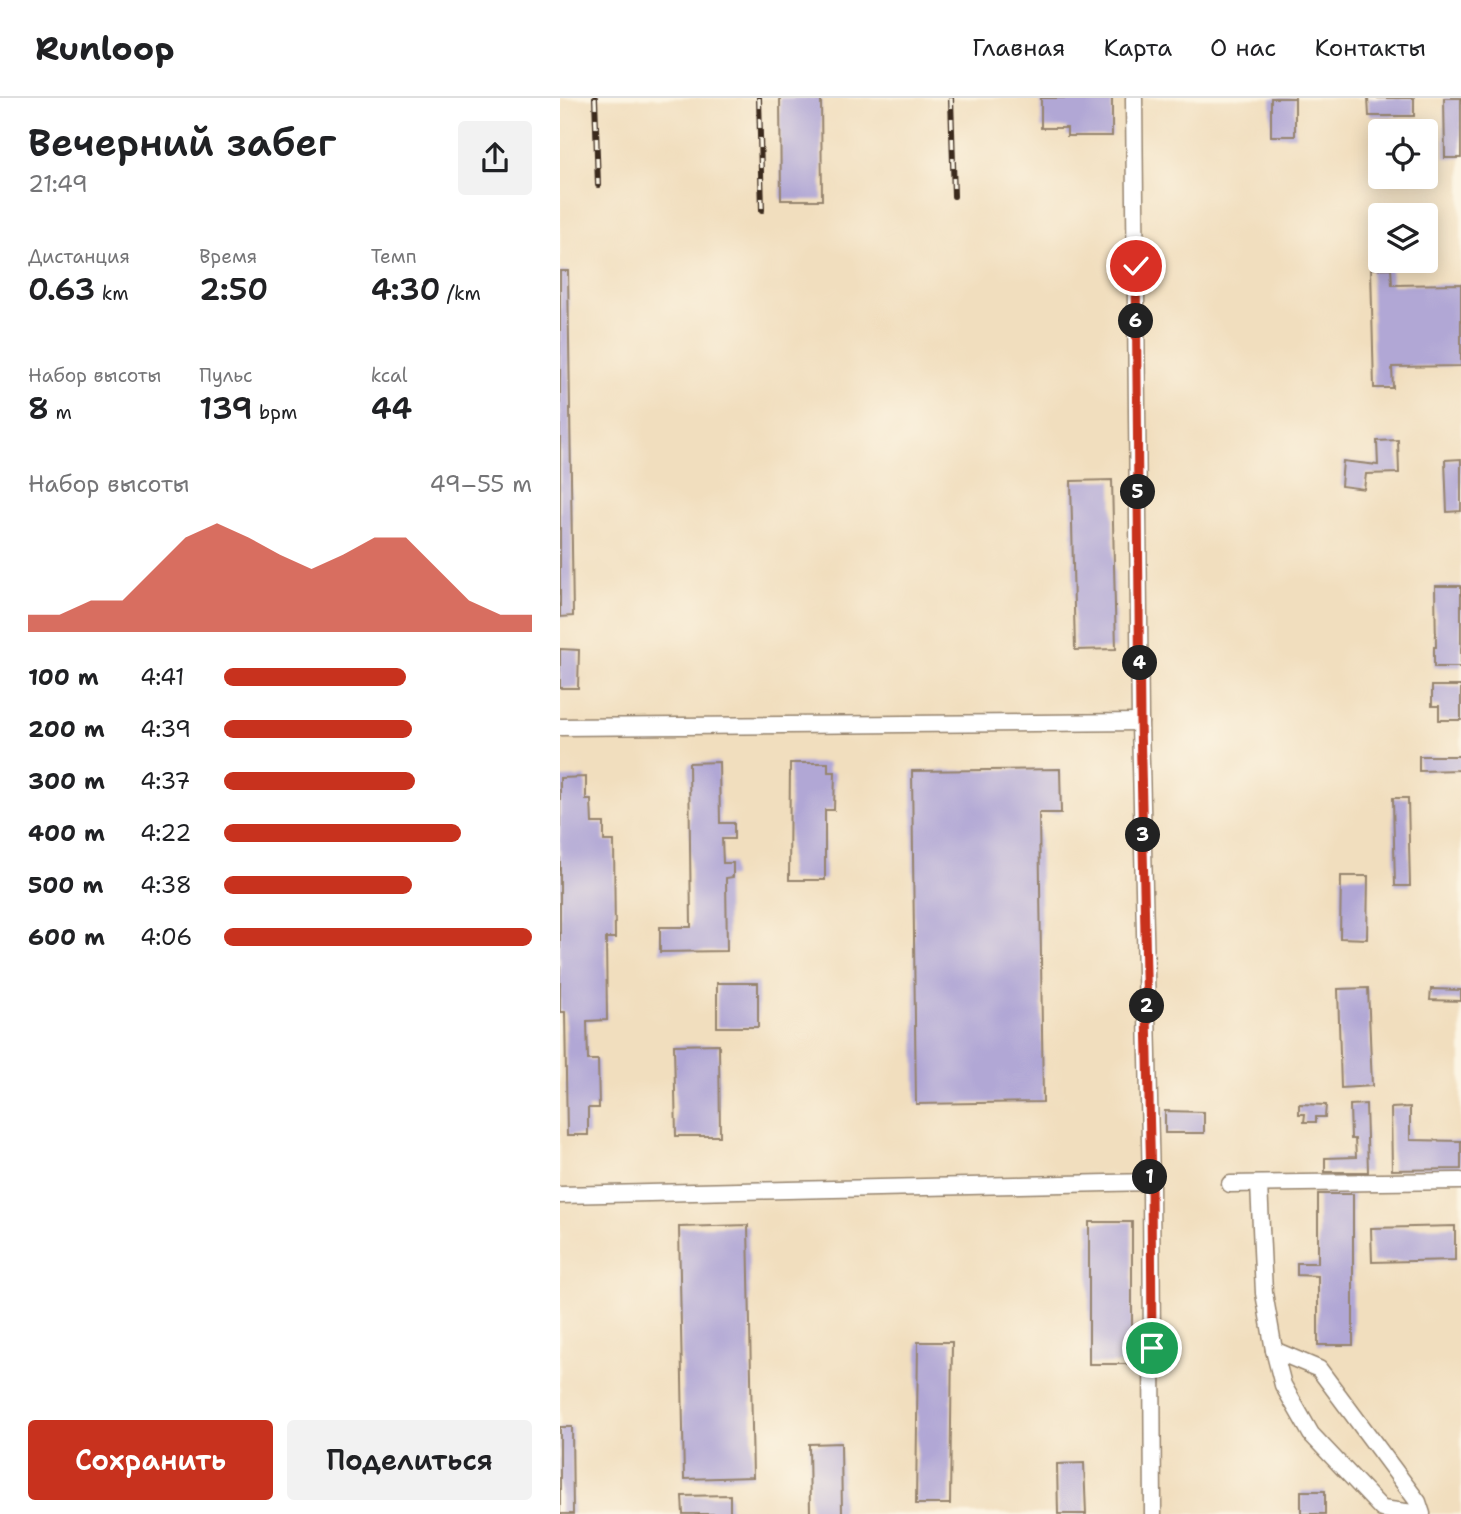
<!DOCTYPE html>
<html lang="ru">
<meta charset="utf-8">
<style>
body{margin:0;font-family:"Shantell Sans",sans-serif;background:#f2f2f2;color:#202124;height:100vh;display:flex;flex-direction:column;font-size:26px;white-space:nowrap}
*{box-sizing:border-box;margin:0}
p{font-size:23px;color:#757577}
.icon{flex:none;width:38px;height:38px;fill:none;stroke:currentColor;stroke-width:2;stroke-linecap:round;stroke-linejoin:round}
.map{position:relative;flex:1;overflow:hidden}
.side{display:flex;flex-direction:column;background:#fff;width:560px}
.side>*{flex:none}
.fabs{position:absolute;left:808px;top:21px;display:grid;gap:14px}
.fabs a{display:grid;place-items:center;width:70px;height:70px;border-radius:7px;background:#fff;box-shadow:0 4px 18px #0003;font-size:35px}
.pin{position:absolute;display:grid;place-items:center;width:60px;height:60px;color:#fff;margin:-30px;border:4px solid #fff;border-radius:50%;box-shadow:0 2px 7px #0007}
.km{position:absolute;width:35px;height:35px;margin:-18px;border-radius:50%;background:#222;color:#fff;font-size:19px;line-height:35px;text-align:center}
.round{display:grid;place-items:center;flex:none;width:74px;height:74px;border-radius:7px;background:#f2f2f2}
.headline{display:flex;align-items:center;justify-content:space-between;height:119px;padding:0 28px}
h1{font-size:38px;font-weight:600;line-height:52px}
.figures{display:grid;grid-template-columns:repeat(3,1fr);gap:10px;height:119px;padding:7px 28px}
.figures div{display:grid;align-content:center}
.figures b{font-size:30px;font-weight:600}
.figures small{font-size:19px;font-weight:400}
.figures p{font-size:19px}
.chart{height:196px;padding:14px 28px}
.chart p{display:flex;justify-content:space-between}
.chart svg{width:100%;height:126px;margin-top:7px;fill:#c8321e;opacity:.7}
.cta{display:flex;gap:14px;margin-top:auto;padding:14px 28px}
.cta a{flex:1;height:80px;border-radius:7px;background:#c8321e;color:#fff;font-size:28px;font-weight:600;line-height:80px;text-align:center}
.cta a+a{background:#f2f2f2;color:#202124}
ul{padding:0 28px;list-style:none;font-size:23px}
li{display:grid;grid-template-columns:112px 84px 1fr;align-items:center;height:52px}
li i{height:18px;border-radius:9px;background:#c8321e}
header{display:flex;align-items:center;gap:42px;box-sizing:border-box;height:98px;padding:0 35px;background:#fff;border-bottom:2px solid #e0e0e0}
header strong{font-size:33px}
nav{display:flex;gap:38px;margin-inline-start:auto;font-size:24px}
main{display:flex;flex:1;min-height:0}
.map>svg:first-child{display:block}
.building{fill:#b1a7d5}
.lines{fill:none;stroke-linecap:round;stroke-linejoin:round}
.minor-casing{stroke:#96846e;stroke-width:19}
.minor{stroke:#fff;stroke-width:16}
.rail-casing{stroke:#3b2a1e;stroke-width:6}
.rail{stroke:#fcf5e5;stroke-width:3.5;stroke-dasharray:10;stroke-linecap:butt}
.route-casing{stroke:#fff;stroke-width:14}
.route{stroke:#c8321e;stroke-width:9}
</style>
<header>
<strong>Runloop</strong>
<nav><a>Главная</a><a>Карта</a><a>О нас</a><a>Контакты</a></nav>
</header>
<main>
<section class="side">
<div class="headline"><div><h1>Вечерний забег</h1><p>21:49</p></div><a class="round"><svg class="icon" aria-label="share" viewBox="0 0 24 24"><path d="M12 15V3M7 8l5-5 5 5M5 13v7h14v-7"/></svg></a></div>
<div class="figures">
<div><p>Дистанция</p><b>0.63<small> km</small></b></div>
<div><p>Время</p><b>2:50</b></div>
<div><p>Темп</p><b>4:30<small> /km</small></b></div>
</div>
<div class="figures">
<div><p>Набор высоты</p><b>8<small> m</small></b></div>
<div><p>Пульс</p><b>139<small> bpm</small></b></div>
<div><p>kcal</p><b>44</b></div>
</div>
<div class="chart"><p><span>Набор высоты</span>49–55 m</p>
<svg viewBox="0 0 160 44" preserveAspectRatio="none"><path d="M0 44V38L10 38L20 33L30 33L40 22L50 11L60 6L70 11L80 17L90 22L100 17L110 11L120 11L130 22L140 33L150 38L160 38V44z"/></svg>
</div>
<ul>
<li><b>100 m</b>4:41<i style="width:59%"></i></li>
<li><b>200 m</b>4:39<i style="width:61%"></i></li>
<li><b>300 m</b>4:37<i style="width:62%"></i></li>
<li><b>400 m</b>4:22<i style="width:77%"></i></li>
<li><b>500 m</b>4:38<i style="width:61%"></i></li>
<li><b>600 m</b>4:06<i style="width:100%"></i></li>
</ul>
<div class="cta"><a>Сохранить</a><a>Поделиться</a></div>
</section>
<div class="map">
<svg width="901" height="1416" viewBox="0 0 901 1416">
<rect width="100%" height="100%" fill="#fcf5e5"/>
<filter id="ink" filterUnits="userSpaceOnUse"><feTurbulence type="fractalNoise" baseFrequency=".0143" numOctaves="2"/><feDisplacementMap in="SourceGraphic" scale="14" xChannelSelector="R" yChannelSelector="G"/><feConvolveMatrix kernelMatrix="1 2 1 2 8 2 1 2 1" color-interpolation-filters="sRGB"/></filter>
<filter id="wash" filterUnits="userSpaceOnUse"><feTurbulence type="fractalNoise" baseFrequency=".00686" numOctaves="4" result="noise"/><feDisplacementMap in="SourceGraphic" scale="28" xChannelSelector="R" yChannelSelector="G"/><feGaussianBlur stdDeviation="1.57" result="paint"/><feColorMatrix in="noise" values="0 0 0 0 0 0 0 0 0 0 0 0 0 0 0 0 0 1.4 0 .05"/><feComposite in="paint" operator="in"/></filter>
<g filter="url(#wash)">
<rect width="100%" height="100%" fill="#f1debe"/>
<g id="blocks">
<g class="building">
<path d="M220 0H261L262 102H221Z"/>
<path d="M481 0H552V38H507V30H481Z"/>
<rect x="711" y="0" width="24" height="38"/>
<path d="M808 0H854V18H809Z"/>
<path d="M884 0H901V60H885Z"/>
<path d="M831 170 832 187 901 186V268L832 269 833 290H814L811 171Z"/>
<path d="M0 173H8L13 518 0 519Z"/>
<path d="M838 342 839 375 806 376 804 391 781 388 783 363 818 367 817 343Z"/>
<path d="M901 361V413L887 414 885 362Z"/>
<path d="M552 382 556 551 515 552 511 383Z"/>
<path d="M875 488H901V569H874V549H876Z"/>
<path d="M0 551 19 552 18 590H0Z"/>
<path d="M872 588H901V622H879V608H872Z"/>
<path d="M859 658H901V672L859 673Z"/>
<path d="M159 664 160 725H174V741H162L163 765H173V779L166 780 167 853 100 854V829H131L129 665Z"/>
<path d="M230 665H268V674H275L274 712H265V782H229Z"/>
<path d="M500 671 501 715H479L483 1004 356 1006 352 673Z"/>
<path d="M26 679V702H31L32 725H44V743H54L55 840H46L47 922 27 923 28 962H38L39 1010H28V1037H7L5 914H0V680Z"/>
<path d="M833 700H848L850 788H835Z"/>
<path d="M781 778H808L807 841 780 840Z"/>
<rect x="157" y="885" width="41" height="44"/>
<path d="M808 890 812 988 781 990 778 891Z"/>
<path d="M871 891 901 892V903L870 902Z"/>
<path d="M159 946 160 1038H116L114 947Z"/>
<path d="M739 1006 766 1007 765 1019H756V1024H744L745 1016H739Z"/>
<path d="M806 1006 808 1074H765V1060L796 1059 795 1041H791L790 1007Z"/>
<path d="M850 1009V1042L901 1043V1071L832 1072 831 1010Z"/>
<path d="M605 1013 644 1014V1035H605Z"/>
<path d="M758 1096H793V1247H758V1178L737 1177V1165H758Z"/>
<rect x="529" y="1124" width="43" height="142"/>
<path d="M188 1127 193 1379 124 1381 119 1129Z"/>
<path d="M895 1128V1162L812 1164 811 1130Z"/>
<path d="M358 1244H392L390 1406H356Z"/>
<path d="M0 1329H12L13 1416H0Z"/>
<path d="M281 1345 282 1416H250L249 1346Z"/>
<path d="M524 1365 526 1416H498L497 1366Z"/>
<rect x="741" y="1393" width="24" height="23"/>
<path d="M170 1397V1416H123L122 1398Z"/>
</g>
</g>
</g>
<g filter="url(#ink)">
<use href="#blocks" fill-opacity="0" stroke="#96846e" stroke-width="2"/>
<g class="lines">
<g class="minor-casing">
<g id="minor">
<path d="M574 0 580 624 591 1084 593 1416"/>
<path d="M0 629 580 624"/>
<path d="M670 1086 901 1083"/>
<path d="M699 1086 704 1195 714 1252"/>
<path d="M0 1097 591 1084"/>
<path d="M861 1416 822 1411 751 1336 723 1287 714 1252 759 1271 858 1404 862 1416"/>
</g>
</g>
<use href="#minor" class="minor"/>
<g class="rail-casing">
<g id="rail">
<path d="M35 0 38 87"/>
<path d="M199 0 202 112"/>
<path d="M391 0 394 98"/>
</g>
</g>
<use href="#rail" class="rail"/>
</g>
</g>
<g class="lines" filter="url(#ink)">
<g class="route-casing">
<path id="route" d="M576 168 580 624 591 1084 592 1250"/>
</g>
<use href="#route" class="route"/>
</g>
</svg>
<div class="fabs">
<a><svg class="icon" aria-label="locate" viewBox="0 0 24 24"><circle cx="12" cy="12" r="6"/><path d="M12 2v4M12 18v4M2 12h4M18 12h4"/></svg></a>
<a><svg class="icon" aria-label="layers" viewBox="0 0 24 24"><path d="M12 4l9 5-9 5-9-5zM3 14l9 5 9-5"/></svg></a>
</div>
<div class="pin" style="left:592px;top:1250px;background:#1e9e55"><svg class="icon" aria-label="arrive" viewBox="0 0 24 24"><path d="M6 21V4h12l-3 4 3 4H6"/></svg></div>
<div class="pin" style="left:576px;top:168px;background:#d93025"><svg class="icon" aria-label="check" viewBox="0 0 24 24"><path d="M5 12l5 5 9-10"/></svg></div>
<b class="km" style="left:590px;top:1079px">1</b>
<b class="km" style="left:587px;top:908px">2</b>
<b class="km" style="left:583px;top:737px">3</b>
<b class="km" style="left:580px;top:565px">4</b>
<b class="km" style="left:578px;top:394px">5</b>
<b class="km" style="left:576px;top:223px">6</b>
</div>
</main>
